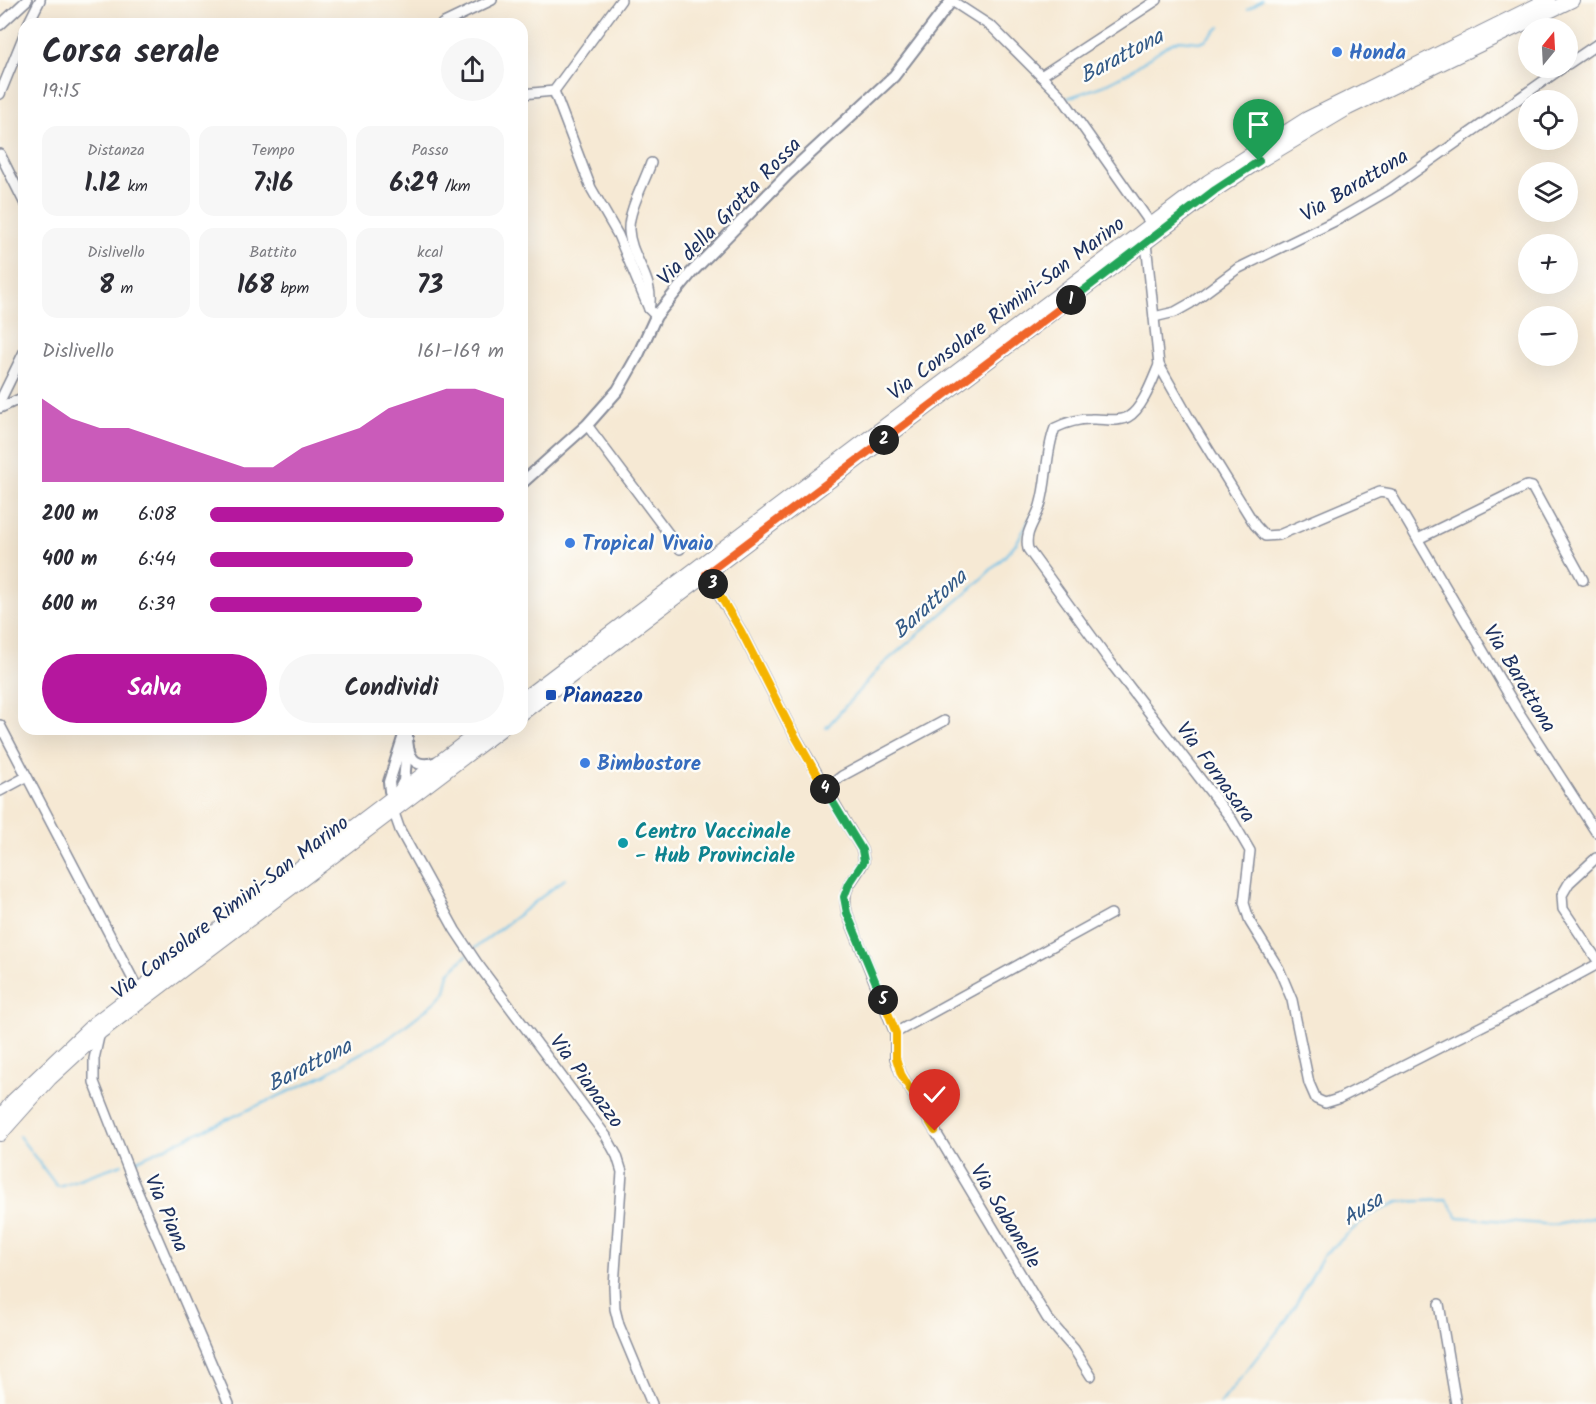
<!DOCTYPE html>
<html lang="it">
<meta charset="utf-8">
<style>
body{margin:0;font-family:Kalam,sans-serif;background:#f7f7f7;color:#2b2b33;height:100vh;display:flex;flex-direction:column;font-size:22px;white-space:nowrap}
*{box-sizing:border-box;margin:0}
p{font-size:20px;color:#7c7c81}
.icon{flex:none;width:33px;height:33px;fill:none;stroke:currentColor;stroke-width:2;stroke-linecap:round;stroke-linejoin:round}
.map{position:relative;flex:1;overflow:hidden}
.drawer{position:absolute;left:18px;top:18px;width:510px;height:717px;display:flex;flex-direction:column;background:#fff;border-radius:18px;box-shadow:0 6px 24px #0002}
.drawer>*{flex:none}
.needle{width:39px;rotate:18deg}
.fabs{position:absolute;left:1518px;top:18px;display:grid;gap:12px}
.fabs a{display:grid;place-items:center;width:60px;height:60px;border-radius:50%;background:#fff;box-shadow:0 6px 24px #0002;font-size:30px}
.pin{position:absolute;display:grid;place-items:center;width:51px;height:51px;color:#fff;margin:-62px -26px;border-radius:50% 50% 50% 0;rotate:-45deg;box-shadow:0 0 6px #0007}
.pin .icon{rotate:45deg}
.km{position:absolute;width:30px;height:30px;margin:-15px;border-radius:50%;background:#222;color:#fff;font-size:16px;line-height:30px;text-align:center}
.round{display:grid;place-items:center;flex:none;width:63px;height:63px;border-radius:32px;background:#f7f7f7}
.head{display:flex;align-items:center;justify-content:space-between;height:102px;padding:0 24px}
h1{font-size:33px;font-weight:600;line-height:45px}
.metrics{display:grid;grid-template-columns:repeat(3,1fr);gap:9px;height:102px;padding:6px 24px}
.metrics div{display:grid;align-content:center;border-radius:15px;background:#f7f7f7;text-align:center}
.metrics b{font-size:26px;font-weight:600}
.metrics small{font-size:16px;font-weight:400}
.metrics p{font-size:16px}
.chart{height:168px;padding:12px 24px}
.chart p{display:flex;justify-content:space-between}
.chart svg{width:100%;height:108px;margin-top:6px;fill:#b5179e;opacity:.7}
.button{display:flex;gap:12px;margin-top:auto;padding:12px 24px}
.button a{flex:1;height:69px;border-radius:36px;background:#b5179e;color:#fff;font-size:24px;font-weight:600;line-height:69px;text-align:center}
.button a+a{background:#f7f7f7;color:#2b2b33}
ul{padding:0 24px;list-style:none;font-size:20px}
li{display:grid;grid-template-columns:96px 72px 1fr;align-items:center;height:45px}
li i{height:15px;border-radius:8px;background:#b5179e}
.map>svg:first-child{display:block}
.lines{fill:none;stroke-linecap:round;stroke-linejoin:round}
.stream{stroke:#6bbfe8;stroke-width:2}
.minor-casing{stroke:#888c99;stroke-width:12}
.tertiary-casing{stroke:#888c99;stroke-width:14}
.primary-casing{stroke:#888c99;stroke-width:16}
.minor{stroke:#fff;stroke-width:9}
.tertiary{stroke:#fff;stroke-width:10}
.primary{stroke:#fff;stroke-width:14}
.split-1-casing{stroke:#fff;stroke-width:12}
.split-2-casing{stroke:#fff;stroke-width:12}
.split-3-casing{stroke:#fff;stroke-width:12}
.split-4-casing{stroke:#fff;stroke-width:12}
.split-5-casing{stroke:#fff;stroke-width:12}
.split-6-casing{stroke:#fff;stroke-width:12}
.split-1{stroke:#22a559;stroke-width:8}
.split-2{stroke:#f0652b;stroke-width:8}
.split-3{stroke:#f0652b;stroke-width:8}
.split-4{stroke:#f5b400;stroke-width:8}
.split-5{stroke:#22a559;stroke-width:8}
.split-6{stroke:#f5b400;stroke-width:8}
.shop-dot{fill:#3f7fe0;stroke:#fdfcf7;stroke-width:2}
.transit-dot{fill:#1a4fb4;stroke:#fdfcf7;stroke-width:2}
.culture-dot{fill:#0f9aa8;stroke:#fdfcf7;stroke-width:2}
.labels{text-anchor:middle;stroke-width:5;stroke-linejoin:round;paint-order:stroke}
.shop-label{font-size:21px;font-weight:bold;fill:#366cbe;stroke:#fdfcf7;text-anchor:start}
.street-label{font-size:21px;fill:#1b2f5e;stroke:#fdfcf7}
.transit-label{font-size:21px;font-weight:bold;fill:#164399;stroke:#fdfcf7;text-anchor:start}
.culture-label{font-size:21px;font-weight:bold;fill:#0d838f;stroke:#fdfcf7;text-anchor:start}
.water-label{font-size:22px;font-style:italic;fill:#335a87;stroke:#fdfcf7}
</style>
<div class="map">
<svg width="1596" height="1404" viewBox="0 0 1596 1404">
<rect width="100%" height="100%" fill="#fdfcf7"/>
<filter id="ink" filterUnits="userSpaceOnUse"><feTurbulence type="fractalNoise" baseFrequency=".0167" numOctaves="2"/><feDisplacementMap in="SourceGraphic" scale="12" xChannelSelector="R" yChannelSelector="G"/><feConvolveMatrix kernelMatrix="1 2 1 2 8 2 1 2 1" color-interpolation-filters="sRGB"/></filter>
<filter id="wash" filterUnits="userSpaceOnUse"><feTurbulence type="fractalNoise" baseFrequency=".008" numOctaves="4" result="noise"/><feDisplacementMap in="SourceGraphic" scale="24" xChannelSelector="R" yChannelSelector="G"/><feGaussianBlur stdDeviation="1.35" result="paint"/><feColorMatrix in="noise" values="0 0 0 0 0 0 0 0 0 0 0 0 0 0 0 0 0 1.4 0 .05"/><feComposite in="paint" operator="in"/></filter>
<g filter="url(#wash)">
<rect width="100%" height="100%" fill="#f6e9d4"/>
<g class="lines">
<g class="stream">
<path d="M1248 9 1262 0"/>
<path d="M1068 98 1102 86 1129 72 1166 46 1179 40 1199 42 1205 40 1220 27"/>
<path d="M826 728 881 666 973 587 1004 557 1017 542 1032 515"/>
<path d="M475 948 565 879"/>
<path d="M19 1136 56 1185 59 1186 122 1164"/>
<path d="M133 1162 325 1075 350 1059 389 1038 437 1001 445 991 449 973 467 955"/>
<path d="M1220 1404 1288 1318 1323 1256 1368 1216 1398 1202 1447 1200 1458 1217 1555 1225 1596 1217"/>
</g>
</g>
</g>
<g filter="url(#ink)">
<g class="lines">
<g class="minor-casing">
<g id="minor">
<path d="M952 1 992 27 1061 96 1151 224 1146 243 1159 365 1189 418 1255 525 1265 536 1279 535 1380 492 1391 494 1520 714 1596 832"/>
<path d="M28 24 40 0"/>
<path d="M442 24 492 0"/>
<path d="M0 25 27 0"/>
<path d="M1568 64 1596 45"/>
<path d="M1041 76 1157 0"/>
<path d="M554 91 591 188 618 235 649 309 656 316"/>
<path d="M0 94 24 35"/>
<path d="M522 94 554 91 621 0"/>
<path d="M0 154 24 202"/>
<path d="M649 309C656 280 630 257 629 230 628 211 645 181 651 163"/>
<path d="M1154 317 1175 312 1191 303 1237 269 1339 219 1389 190 1562 68"/>
<path d="M1159 365C1153 379 1142 410 1128 417 1117 423 1103 418 1091 419 1078 419 1067 422 1055 428 1045 453 1048 480 1040 506 1035 522 1024 532 1028 549L1111 663 1232 820 1250 851 1244 903 1250 922 1279 969 1292 1000 1309 1083 1316 1099 1325 1103 1338 1099 1504 1015 1596 965"/>
<path d="M0 401 24 352"/>
<path d="M0 408 24 397"/>
<path d="M587 425 680 549"/>
<path d="M1418 539 1520 489 1527 486 1532 487 1583 580"/>
<path d="M706 574 741 631 790 727 862 850 864 861C853 885 841 884 847 913L895 1033V1058L901 1074 1047 1318 1074 1349 1091 1376"/>
<path d="M0 725 138 989"/>
<path d="M825 789 842 776 944 721"/>
<path d="M0 791 26 777"/>
<path d="M393 810 400 830 455 930 477 963 606 1136 617 1156 622 1172 614 1286 615 1309 619 1325 652 1404"/>
<path d="M1596 858 1569 883 1562 895 1563 909 1596 958"/>
<path d="M100 1032 94 1059V1082L132 1179 229 1404"/>
<path d="M895 1033 1111 914"/>
<path d="M1439 1304 1456 1404"/>
</g>
</g>
<g class="tertiary-casing">
<g id="tertiary">
<path d="M522 483 587 425 618 390 638 355 656 316 691 273 788 174 894 76 952 0"/>
<path d="M407 735C407 756 413 770 438 762"/>
<path d="M398 792 404 781 407 749"/>
<path d="M394 797 390 791 389 782 406 729"/>
</g>
</g>
<g class="primary-casing">
<g id="primary">
<path d="M522 700 1208 182 1307 119 1548 0"/>
<path d="M522 713 1215 190 1259 161 1348 108 1572 0"/>
<path d="M0 1118 13 1101 94 1024 483 729"/>
<path d="M0 1134 50 1078 100 1032 501 729"/>
</g>
</g>
<use href="#minor" class="minor"/>
<use href="#tertiary" class="tertiary"/>
<use href="#primary" class="primary"/>
</g>
</g>
<g class="lines" filter="url(#ink)">
<g class="split-1-casing">
<path id="split-1" d="M1071 300 1215 190 1259 161"/>
</g>
<g class="split-2-casing">
<path id="split-2" d="M884 440 1071 300"/>
</g>
<g class="split-3-casing">
<path id="split-3" d="M713 584 706 574 884 440"/>
</g>
<g class="split-4-casing">
<path id="split-4" d="M713 584 741 631 790 727 825 789"/>
</g>
<g class="split-5-casing">
<path id="split-5" d="M825 789 862 850 864 861 849 884 844 897 847 913 883 1000"/>
</g>
<g class="split-6-casing">
<path id="split-6" d="M883 1000 896 1033V1058L901 1074 935 1131"/>
</g>
<use href="#split-1" class="split-1"/>
<use href="#split-2" class="split-2"/>
<use href="#split-3" class="split-3"/>
<use href="#split-4" class="split-4"/>
<use href="#split-5" class="split-5"/>
<use href="#split-6" class="split-6"/>
</g>
<g class="shop-dot">
<circle cx="1337" cy="52" r="6"/>
<circle cx="570" cy="543" r="6"/>
<circle cx="585" cy="763" r="6"/>
</g>
<rect class="transit-dot" x="545" y="689" width="12" height="12" rx="3"/>
<circle class="culture-dot" cx="623" cy="843" r="6"/>
<g class="labels">
<g class="shop-label">
<text x="1349" y="59">Honda</text>
<text x="582" y="550">Tropical Vivaio</text>
<text x="597" y="770">Bimbostore</text>
</g>
<g class="street-label">
<text transform="translate(1354 185) rotate(-31)" y="7">Via Barattona</text>
<text transform="translate(729 211) rotate(-46)" y="7">Via della Grotta Rossa</text>
<text transform="translate(1006 308) rotate(-37)" y="7">Via Consolare Rimini-San Marino</text>
<text transform="translate(1520 678) rotate(59)" y="7">Via Barattona</text>
<text transform="translate(1216 772) rotate(54)" y="7">Via Fornasara</text>
<text transform="translate(230 907) rotate(-37)" y="7">Via Consolare Rimini-San Marino</text>
<text transform="translate(587 1081) rotate(54)" y="7">Via Pianazzo</text>
<text transform="translate(167 1213) rotate(67)" y="7">Via Piana</text>
<text transform="translate(1006 1216) rotate(59)" y="7">Via Sabanelle</text>
</g>
<g class="transit-label">
<text x="563" y="702">Pianazzo</text>
</g>
<g class="culture-label">
<text x="635" y="838">Centro Vaccinale<tspan x="635" dy="24">- Hub Provinciale</tspan></text>
</g>
<g class="water-label">
<text transform="translate(1121 55) rotate(-28)" y="8">Barattona</text>
<text transform="translate(929 603) rotate(-42)" y="8">Barattona</text>
<text transform="translate(309 1064) rotate(-27)" y="8">Barattona</text>
<text transform="translate(1362 1208) rotate(-33)" y="8">Ausa</text>
</g>
</g>
</svg>
<div class="fabs">
<a><svg class="needle" viewBox="-14 -14 28 28"><path d="M0-13l5 13h-10z" fill="#e53935"/><path d="M0 13l5-13h-10z" fill="#7c7c81"/></svg></a>
<a><svg class="icon" aria-label="locate" viewBox="0 0 24 24"><circle cx="12" cy="12" r="6"/><path d="M12 2v4M12 18v4M2 12h4M18 12h4"/></svg></a>
<a><svg class="icon" aria-label="layers" viewBox="0 0 24 24"><path d="M12 4l9 5-9 5-9-5zM3 14l9 5 9-5"/></svg></a>
<a>+</a>
<a>−</a>
</div>
<div class="pin" style="left:1259px;top:161px;background:#1e9e55"><svg class="icon" aria-label="arrive" viewBox="0 0 24 24"><path d="M6 21V4h12l-3 4 3 4H6"/></svg></div>
<div class="pin" style="left:935px;top:1131px;background:#d93025"><svg class="icon" aria-label="check" viewBox="0 0 24 24"><path d="M5 12l5 5 9-10"/></svg></div>
<b class="km" style="left:1071px;top:300px">1</b>
<b class="km" style="left:884px;top:440px">2</b>
<b class="km" style="left:713px;top:584px">3</b>
<b class="km" style="left:825px;top:789px">4</b>
<b class="km" style="left:883px;top:1000px">5</b>
<section class="drawer">
<div class="head"><div><h1>Corsa serale</h1><p>19:15</p></div><a class="round"><svg class="icon" aria-label="share" viewBox="0 0 24 24"><path d="M12 15V3M7 8l5-5 5 5M5 13v7h14v-7"/></svg></a></div>
<div class="metrics">
<div><p>Distanza</p><b>1.12<small> km</small></b></div>
<div><p>Tempo</p><b>7:16</b></div>
<div><p>Passo</p><b>6:29<small> /km</small></b></div>
</div>
<div class="metrics">
<div><p>Dislivello</p><b>8<small> m</small></b></div>
<div><p>Battito</p><b>168<small> bpm</small></b></div>
<div><p>kcal</p><b>73</b></div>
</div>
<div class="chart"><p><span>Dislivello</span>161–169 m</p>
<svg viewBox="0 0 160 44" preserveAspectRatio="none"><path d="M0 44V10L10 18L20 22L30 22L40 26L50 30L60 34L70 38L80 38L90 30L100 26L110 22L120 14L130 10L140 6L150 6L160 10V44z"/></svg>
</div>
<ul>
<li><b>200 m</b>6:08<i style="width:100%"></i></li>
<li><b>400 m</b>6:44<i style="width:69%"></i></li>
<li><b>600 m</b>6:39<i style="width:72%"></i></li>
</ul>
<div class="button"><a>Salva</a><a>Condividi</a></div>
</section>
</div>
